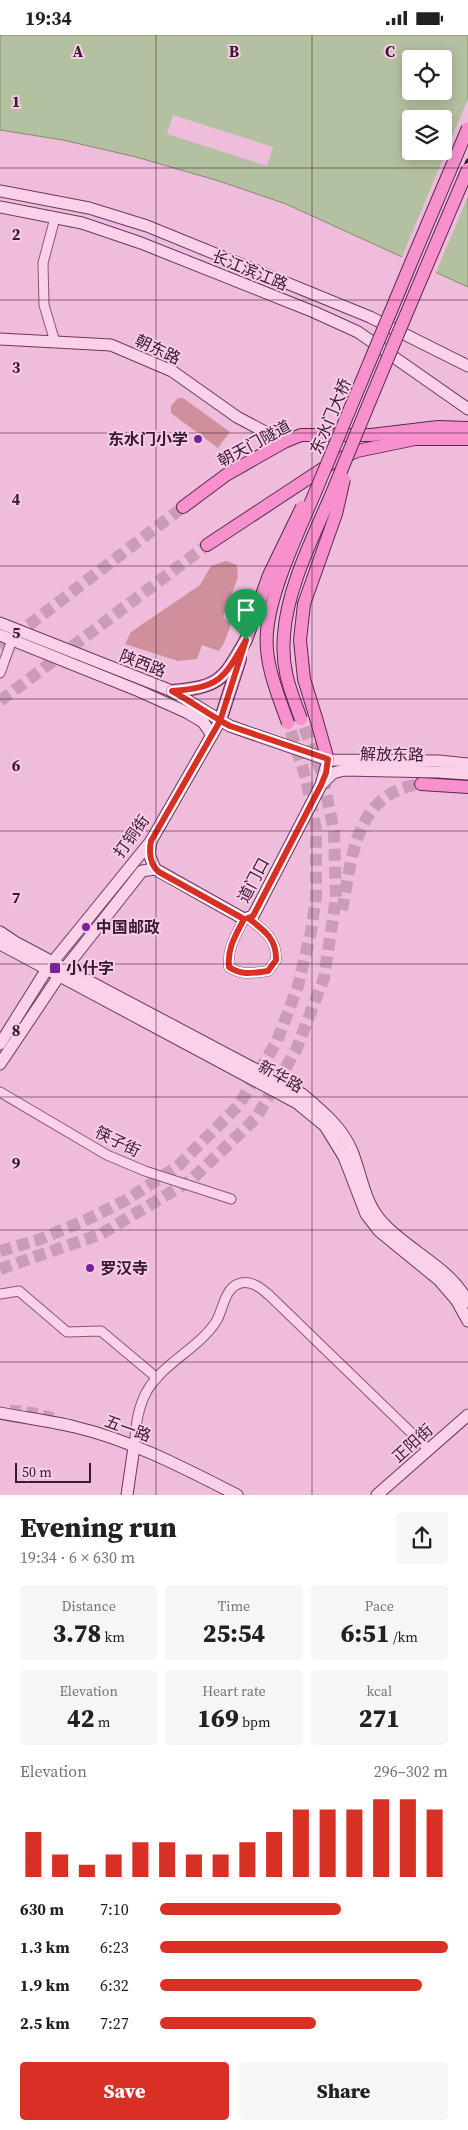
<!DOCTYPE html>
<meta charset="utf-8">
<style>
body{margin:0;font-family:"Source Serif 4","Noto Sans SC",serif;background:#f6f6f6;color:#202124;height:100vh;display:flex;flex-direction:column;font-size:19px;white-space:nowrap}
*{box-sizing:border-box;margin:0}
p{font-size:16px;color:#757577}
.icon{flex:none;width:28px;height:28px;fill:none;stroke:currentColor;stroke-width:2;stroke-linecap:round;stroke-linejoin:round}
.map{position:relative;height:1460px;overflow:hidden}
.sheet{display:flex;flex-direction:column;background:#fff;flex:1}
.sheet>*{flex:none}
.tools{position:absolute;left:402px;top:15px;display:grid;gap:10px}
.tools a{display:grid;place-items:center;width:50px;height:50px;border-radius:5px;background:#fff;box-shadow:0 2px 12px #0003;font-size:25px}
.scale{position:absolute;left:15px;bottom:12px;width:76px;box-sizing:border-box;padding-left:5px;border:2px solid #371a31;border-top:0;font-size:14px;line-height:18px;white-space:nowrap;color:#371a31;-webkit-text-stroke:4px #f7cce5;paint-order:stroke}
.pin{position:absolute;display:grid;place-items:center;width:42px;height:42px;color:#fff;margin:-51px -21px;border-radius:50% 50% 50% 0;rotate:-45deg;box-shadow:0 0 5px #0007}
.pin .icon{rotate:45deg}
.round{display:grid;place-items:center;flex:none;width:52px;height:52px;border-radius:5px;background:#f6f6f6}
.headline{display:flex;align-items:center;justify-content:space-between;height:85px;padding:0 20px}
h1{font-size:28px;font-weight:800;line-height:38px}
.metrics{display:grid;grid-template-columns:repeat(3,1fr);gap:8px;height:85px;padding:5px 20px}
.metrics div{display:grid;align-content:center;border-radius:5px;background:#f6f6f6;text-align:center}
.metrics b{font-size:25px;font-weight:800}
.metrics small{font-size:14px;font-weight:400}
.metrics p{font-size:14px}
.chart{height:140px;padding:10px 20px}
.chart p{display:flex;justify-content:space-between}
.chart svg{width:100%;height:90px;margin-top:5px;stroke:#d93025;stroke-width:6}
.cta{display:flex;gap:10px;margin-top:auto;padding:10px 20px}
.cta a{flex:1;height:58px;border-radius:5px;background:#d93025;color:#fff;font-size:20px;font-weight:800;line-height:58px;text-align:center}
.cta a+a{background:#f6f6f6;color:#202124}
ul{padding:0 20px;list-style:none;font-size:16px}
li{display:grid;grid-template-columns:80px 60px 1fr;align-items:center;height:38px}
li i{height:12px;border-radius:6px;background:#d93025}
.status{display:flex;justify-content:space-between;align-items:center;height:35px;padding:0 25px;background:#fff;direction:ltr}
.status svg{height:14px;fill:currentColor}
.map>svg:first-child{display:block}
.green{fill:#cf909b}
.water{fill:#b4c1a0;stroke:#7d8f67;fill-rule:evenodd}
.pier{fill:#f0bcdb}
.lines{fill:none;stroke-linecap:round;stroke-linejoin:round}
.secondary-tunnel{stroke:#cb9cb9;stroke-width:11;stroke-dasharray:11 5.5;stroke-linecap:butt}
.primary-tunnel{stroke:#cb9cb9;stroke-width:12;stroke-dasharray:12 6;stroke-linecap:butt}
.street-casing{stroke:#89557c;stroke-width:11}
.secondary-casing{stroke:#6b3860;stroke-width:13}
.primary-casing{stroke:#562a4e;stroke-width:14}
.street{stroke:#fbd0e9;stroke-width:9}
.secondary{stroke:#fbd0e9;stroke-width:11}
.primary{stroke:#f890ce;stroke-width:12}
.rail-casing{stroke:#371a31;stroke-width:5}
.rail{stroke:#f7cce5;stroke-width:3;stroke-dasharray:9;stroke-linecap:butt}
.primary-bridge-casing{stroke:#562a4e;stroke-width:14;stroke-linecap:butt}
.primary-bridge{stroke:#f890ce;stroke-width:12}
.route-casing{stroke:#fff;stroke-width:10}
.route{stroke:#d93025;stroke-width:6}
.grid{fill:none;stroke:#371a31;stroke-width:1;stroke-opacity:0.55}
.poi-dot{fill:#78219c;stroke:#f7cce5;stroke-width:2}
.labels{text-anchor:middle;stroke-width:4;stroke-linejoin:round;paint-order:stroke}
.street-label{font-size:16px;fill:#371a31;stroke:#f7cce5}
.poi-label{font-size:16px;font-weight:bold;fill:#371a31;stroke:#f7cce5;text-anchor:start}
.grid-label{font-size:16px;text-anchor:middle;font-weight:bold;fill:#371a31;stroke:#f7cce5;stroke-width:4;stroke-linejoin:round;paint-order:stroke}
</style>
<div class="status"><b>19:34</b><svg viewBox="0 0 49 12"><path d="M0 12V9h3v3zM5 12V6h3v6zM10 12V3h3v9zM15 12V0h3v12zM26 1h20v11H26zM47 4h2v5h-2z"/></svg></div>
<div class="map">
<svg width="468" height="1460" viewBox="0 0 468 1460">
<rect width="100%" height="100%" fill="#f0bcdb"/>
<g class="green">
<path d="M178 363H183L230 397 218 413 171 378V371Z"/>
<path d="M226 526 237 530 238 542 223 582 231 589 225 606 219 616 202 610 197 624 178 626 125 609 131 597 200 550 211 531Z"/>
</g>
<path class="water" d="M0 0H468V252L286 169 219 146 136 122 63 105 0 95ZM411 24H444V56H411ZM411 84H444V116H411Z"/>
<g class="pier">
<path d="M468 64V161L435 240 401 224Z"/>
<path d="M173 80 273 112 267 131 167 99Z"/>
</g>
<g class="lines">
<path class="secondary-tunnel" d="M10 1375 35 1378 53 1383"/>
<g class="primary-tunnel">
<path d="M0 612 183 472"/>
<path d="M0 666 207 510"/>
<path d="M342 875C352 823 355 757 421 749"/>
<path d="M0 1216 38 1205 88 1184 126 1165 178 1131 239 1070 277 1006 298 951 311 897 316 861V794L306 743 288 688"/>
<path d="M0 1234 101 1199 190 1146 256 1083 296 1015 324 943 336 863 334 796 322 739 301 684"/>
</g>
<g class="street-casing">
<g id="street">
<path d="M55 183 43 228 44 270 55 307"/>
<path d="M0 638 12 605"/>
<path d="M244 884C236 900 227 913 229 932 242 941 253 938 268 936L276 925C277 904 264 895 248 883"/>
<path d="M0 1057 107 1120 145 1136 231 1164"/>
<path d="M0 1259 19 1256 67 1297 101 1296 157 1343"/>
<path d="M134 1412C136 1392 137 1374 147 1356 164 1327 200 1313 217 1285 223 1274 225 1254 238 1249 250 1244 261 1253 269 1260L428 1414"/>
</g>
</g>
<g class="secondary-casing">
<g id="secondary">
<path d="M0 156 89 173 147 191 370 282 468 331"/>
<path d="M0 172 82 188 141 208 314 277 358 297 468 374"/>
<path d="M0 304 111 310 172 336 237 382 284 407"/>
<path d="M0 588 172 656 230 691 328 725 439 726 468 729"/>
<path d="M0 600 139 656 186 677 203 687 212 700"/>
<path d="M324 747 333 738 344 735 438 737 468 739"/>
<path d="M151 806 149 819 155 834 244 884 253 881 321 750 328 725"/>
<path d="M0 897 15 907 302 1059C321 1075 342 1092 352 1116 362 1141 364 1169 384 1189 410 1217 450 1232 468 1267"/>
<path d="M0 909 297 1068 325 1091 344 1122 366 1179 379 1196 439 1245 457 1266 468 1286"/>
<path d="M0 1009 47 934 151 806 220 686"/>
<path d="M0 1029 59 941 142 836 155 834"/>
<path d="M0 1378C25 1383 51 1386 75 1392 131 1405 186 1434 237 1460"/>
<path d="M127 1460 134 1412"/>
<path d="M377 1460 468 1380"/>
</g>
</g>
<g class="primary-casing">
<g id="primary">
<path d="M183 472 226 440 284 407 301 400H371L438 392 468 393"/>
<path d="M207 510 333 427 357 416 415 404H468"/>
<path d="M172 656C220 652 223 645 246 605"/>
<path d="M316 683 328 725"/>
<path d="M220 686 240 624"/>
<path d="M421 749 468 752"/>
</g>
</g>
<use href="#street" class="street"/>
<use href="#secondary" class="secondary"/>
<use href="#primary" class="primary"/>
<g class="rail-casing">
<g id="rail">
<path d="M349 386 468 102"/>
<path d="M358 389 468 126"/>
</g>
</g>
<use href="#rail" class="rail"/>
<g class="primary-bridge-casing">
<g id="primary-bridge">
<path d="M246 605 269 540 302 472"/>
<path d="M316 683 304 644 300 605 304 569 336 479 344 444"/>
<path d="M301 684C290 654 281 634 284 600 287 551 316 497 335 451 378 345 423 239 468 134"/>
<path d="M288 688C278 660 264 628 267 597 271 550 304 486 322 441 370 324 419 209 468 93"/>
</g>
</g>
<use href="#primary-bridge" class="primary-bridge"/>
</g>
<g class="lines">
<g class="route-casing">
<path id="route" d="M246 605 220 686 151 806C149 817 149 829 159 837L244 884C236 900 227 913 229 932 242 941 253 938 268 936L276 925C277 904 264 895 248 883L253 881 321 750 326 738 328 724 230 691C211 681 192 667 172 656 220 652 223 645 246 605"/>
</g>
<use href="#route" class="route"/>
</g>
<path class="grid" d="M156 0V1460M312 0V1460M0 133H468M0 265H468M0 398H468M0 531H468M0 664H468M0 796H468M0 929H468M0 1062H468M0 1195H468M0 1327H468"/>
<g class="poi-dot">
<circle cx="198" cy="404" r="5"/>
<circle cx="86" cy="892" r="5"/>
<rect x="49" y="927" width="12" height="12" rx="2.5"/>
<circle cx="90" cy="1233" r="5"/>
</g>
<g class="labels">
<g class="street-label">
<text transform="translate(250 235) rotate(22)" y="6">长江滨江路</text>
<text transform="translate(158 314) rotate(25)" y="6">朝东路</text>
<text transform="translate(330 381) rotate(-67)" y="6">东水门大桥</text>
<text transform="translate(254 408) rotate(-28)" y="6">朝天门隧道</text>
<text transform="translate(143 628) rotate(21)" y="6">陕西路</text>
<text transform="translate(392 719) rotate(1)" y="6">解放东路</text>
<text transform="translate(131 801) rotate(-54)" y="6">打铜街</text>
<text transform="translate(253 845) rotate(-62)" y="6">道门口</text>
<text transform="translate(281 1041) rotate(29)" y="6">新华路</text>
<text transform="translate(118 1106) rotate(26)" y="6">筷子街</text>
<text transform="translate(128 1393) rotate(20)" y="6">五一路</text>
<text transform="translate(412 1408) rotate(-42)" y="6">正阳街</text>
</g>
<g class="poi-label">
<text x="188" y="410" text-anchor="end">东水门小学</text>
<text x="96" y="898">中国邮政</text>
<text x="66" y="939">小什字</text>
<text x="100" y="1239">罗汉寺</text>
</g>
</g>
<g class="grid-label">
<text x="78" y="22">A</text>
<text x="234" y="22">B</text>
<text x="390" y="22">C</text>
<text x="16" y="72">1</text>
<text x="16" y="205">2</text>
<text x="16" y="338">3</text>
<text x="16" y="470">4</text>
<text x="16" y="603">5</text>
<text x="16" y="736">6</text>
<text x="16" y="868">7</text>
<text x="16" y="1001">8</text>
<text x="16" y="1134">9</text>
</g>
</svg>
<div class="tools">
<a><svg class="icon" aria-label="locate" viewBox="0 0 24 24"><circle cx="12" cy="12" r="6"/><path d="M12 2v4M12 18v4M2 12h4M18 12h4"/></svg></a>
<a><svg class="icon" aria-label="layers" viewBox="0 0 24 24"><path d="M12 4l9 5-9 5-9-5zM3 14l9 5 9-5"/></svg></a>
</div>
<div class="scale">50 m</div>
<div class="pin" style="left:246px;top:605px;background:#1e9e55"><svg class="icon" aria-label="arrive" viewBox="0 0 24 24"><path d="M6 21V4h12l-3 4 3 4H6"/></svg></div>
</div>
<section class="sheet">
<div class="headline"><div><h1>Evening run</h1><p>19:34 · 6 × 630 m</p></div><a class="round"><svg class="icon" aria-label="share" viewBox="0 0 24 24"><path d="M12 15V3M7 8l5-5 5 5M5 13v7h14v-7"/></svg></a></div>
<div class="metrics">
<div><p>Distance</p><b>3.78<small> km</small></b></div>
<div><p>Time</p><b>25:54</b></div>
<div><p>Pace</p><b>6:51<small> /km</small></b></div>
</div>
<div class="metrics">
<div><p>Elevation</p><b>42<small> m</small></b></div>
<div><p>Heart rate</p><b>169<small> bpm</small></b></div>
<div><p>kcal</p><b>271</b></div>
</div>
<div class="chart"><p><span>Elevation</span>296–302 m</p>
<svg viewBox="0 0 160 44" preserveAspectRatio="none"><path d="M5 44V22M15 44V33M25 44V38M35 44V33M45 44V27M55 44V27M65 44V33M75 44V33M85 44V27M95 44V22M105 44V11M115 44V11M125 44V11M135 44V6M145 44V6M155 44V11"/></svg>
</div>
<ul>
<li><b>630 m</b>7:10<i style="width:63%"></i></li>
<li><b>1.3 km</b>6:23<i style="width:100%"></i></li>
<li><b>1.9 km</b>6:32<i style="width:91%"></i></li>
<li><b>2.5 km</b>7:27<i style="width:54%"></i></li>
</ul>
<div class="cta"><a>Save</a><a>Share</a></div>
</section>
